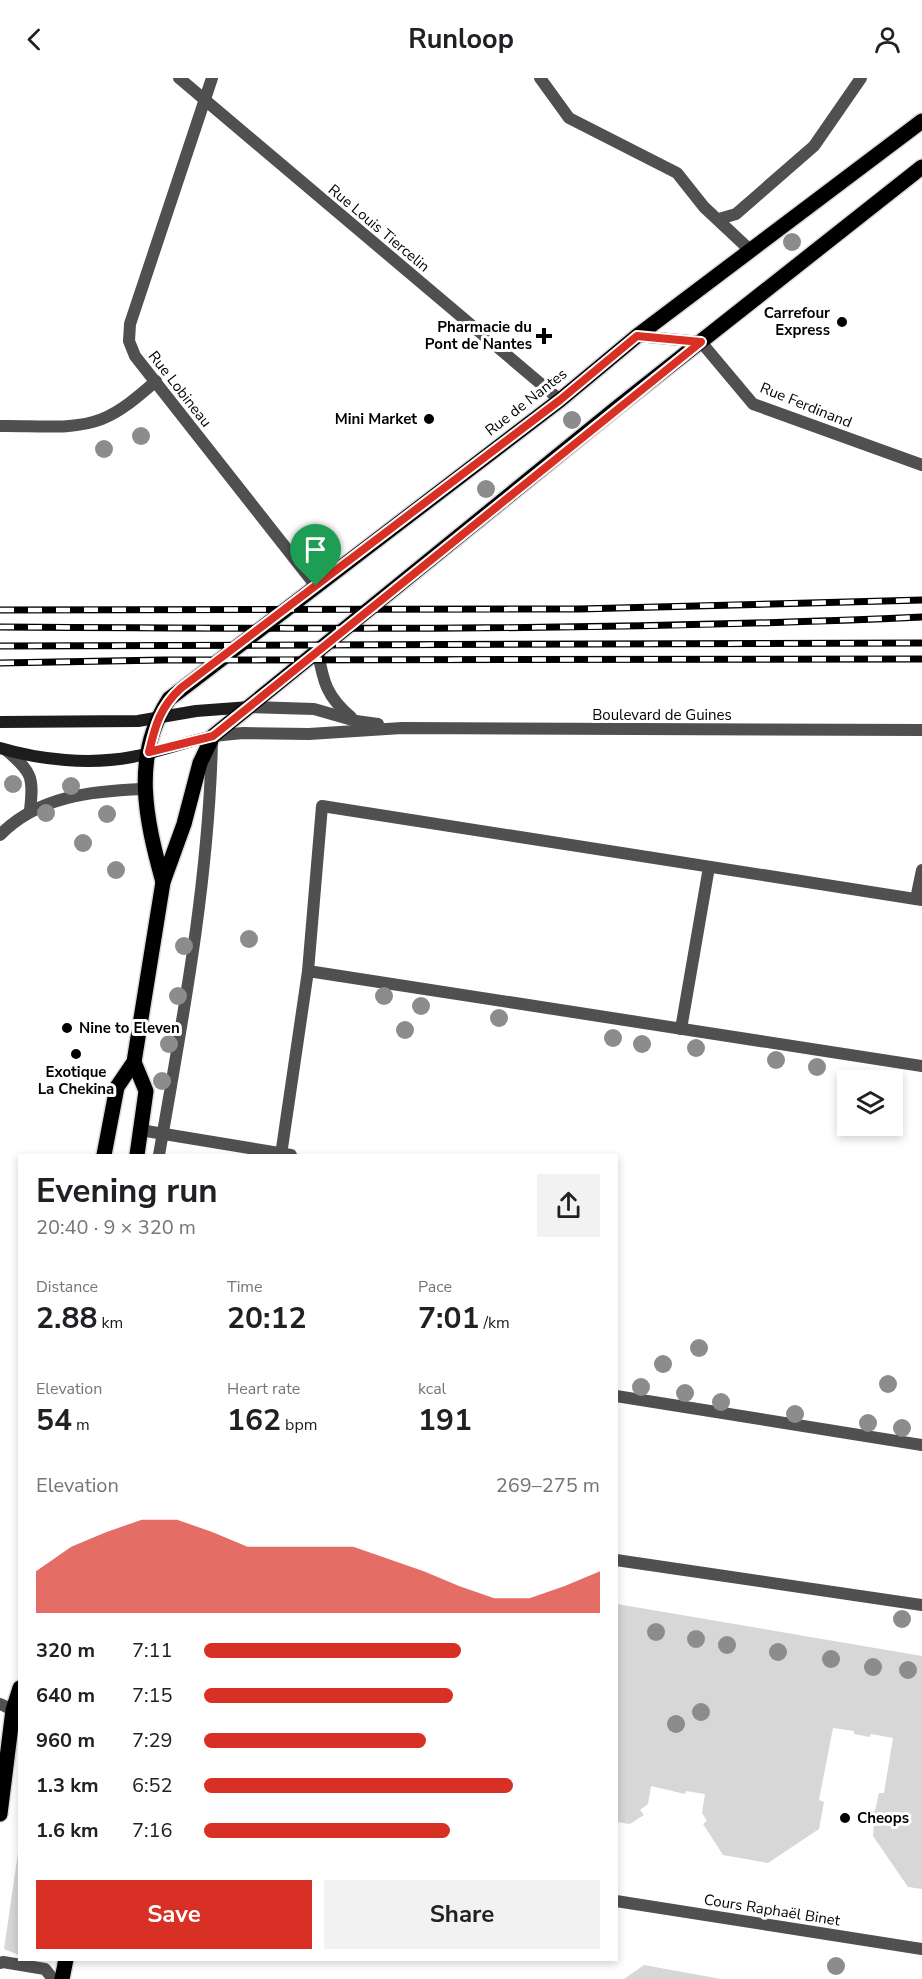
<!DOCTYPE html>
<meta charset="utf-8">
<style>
body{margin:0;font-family:"Nunito Sans",sans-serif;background:#f2f2f2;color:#202124;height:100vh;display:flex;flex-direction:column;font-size:22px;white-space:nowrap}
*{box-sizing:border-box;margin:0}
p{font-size:20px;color:#757577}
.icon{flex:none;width:33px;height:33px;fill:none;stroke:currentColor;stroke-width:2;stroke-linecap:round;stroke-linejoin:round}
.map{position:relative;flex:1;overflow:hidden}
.panel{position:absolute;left:18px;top:1076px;width:600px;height:807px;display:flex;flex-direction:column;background:#fff;border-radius:0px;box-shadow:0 3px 9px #0003}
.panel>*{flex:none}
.tools{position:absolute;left:837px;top:992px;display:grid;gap:12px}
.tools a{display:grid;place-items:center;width:66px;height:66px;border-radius:0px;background:#fff;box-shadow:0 3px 9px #0003;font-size:30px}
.pin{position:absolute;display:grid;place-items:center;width:51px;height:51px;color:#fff;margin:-62px -26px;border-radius:50% 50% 50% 0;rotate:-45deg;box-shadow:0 0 6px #0007}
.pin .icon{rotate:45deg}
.round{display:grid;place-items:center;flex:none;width:63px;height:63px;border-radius:0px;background:#f2f2f2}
.headline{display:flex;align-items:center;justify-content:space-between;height:102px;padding:0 18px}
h1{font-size:33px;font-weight:700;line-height:45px}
.figures{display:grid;grid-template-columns:repeat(3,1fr);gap:9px;height:102px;padding:6px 18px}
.figures div{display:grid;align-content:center}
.figures b{font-size:30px;font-weight:700}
.figures small{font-size:16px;font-weight:400}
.figures p{font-size:16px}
.chart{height:168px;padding:12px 18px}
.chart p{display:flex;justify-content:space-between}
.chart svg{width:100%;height:108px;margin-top:6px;fill:#d93025;opacity:.7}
.primary-button{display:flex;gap:12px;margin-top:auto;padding:12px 18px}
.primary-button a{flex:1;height:69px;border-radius:0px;background:#d93025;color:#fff;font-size:24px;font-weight:700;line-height:69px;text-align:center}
.primary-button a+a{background:#f2f2f2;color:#202124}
ul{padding:0 18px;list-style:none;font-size:20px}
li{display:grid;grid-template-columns:96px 72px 1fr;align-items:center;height:45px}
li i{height:15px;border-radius:8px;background:#d93025}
header{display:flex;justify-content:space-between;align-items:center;height:78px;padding:0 18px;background:#fff;font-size:27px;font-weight:700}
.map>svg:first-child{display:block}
.green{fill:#d7d7d7}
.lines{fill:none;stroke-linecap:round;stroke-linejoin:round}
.primary-casing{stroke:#dbdbdb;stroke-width:18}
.service{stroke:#505050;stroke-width:12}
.minor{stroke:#505050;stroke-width:12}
.tertiary{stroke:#505050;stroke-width:12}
.secondary{stroke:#1d1d1d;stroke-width:12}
.primary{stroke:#000;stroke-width:15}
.rail-casing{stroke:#000;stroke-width:7}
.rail{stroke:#fff;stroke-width:4.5;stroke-dasharray:14;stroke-linecap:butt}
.tree{fill:#8c8c8c}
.route-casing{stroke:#fff;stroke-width:12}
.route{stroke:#d93025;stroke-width:8}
.poi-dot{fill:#000;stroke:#fff;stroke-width:2}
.labels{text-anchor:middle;stroke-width:6;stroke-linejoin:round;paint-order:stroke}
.street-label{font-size:15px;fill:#000;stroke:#fff}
.poi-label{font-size:15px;font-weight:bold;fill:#000;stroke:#fff;text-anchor:end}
</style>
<header><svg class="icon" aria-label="back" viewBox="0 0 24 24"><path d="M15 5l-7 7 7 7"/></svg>Runloop<svg class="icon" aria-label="person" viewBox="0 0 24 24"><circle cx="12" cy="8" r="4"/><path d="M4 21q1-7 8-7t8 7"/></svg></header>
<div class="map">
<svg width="922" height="1901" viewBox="0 0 922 1901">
<rect width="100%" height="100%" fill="#fff"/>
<g class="green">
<path d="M617 1526 922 1578V1811L908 1809 873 1758 874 1747 868 1746 871 1733H875L879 1715H884L893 1660 871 1656 870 1659 854 1656V1653L833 1650 819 1722 824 1724 819 1751 768 1785 723 1777 703 1746 707 1743 702 1735 705 1716 686 1713 685 1716 651 1708 648 1726 640 1732 644 1737 630 1746 617 1744Z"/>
<path d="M19 1768V1877L4 1871Z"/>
<path d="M644 1887 721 1901H624Z"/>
</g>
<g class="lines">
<g class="primary-casing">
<g id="primary">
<path d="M163 804C146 742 131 679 169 621L560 322 637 258 922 43"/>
<path d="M134 984 146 1013 137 1077"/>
<path d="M104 1077 117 1009 134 984 163 804 184 746 200 685 213 658 619 328 922 89"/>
<path d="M0 1736 13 1632 20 1610"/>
<path d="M62 1901 66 1881"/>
</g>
</g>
<g class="service">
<path d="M719 141 736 136 814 68 861 0"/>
<path d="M637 258 701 264"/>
<path d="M916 821 922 792"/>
<path d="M308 893 322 728 922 822"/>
<path d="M681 951 709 789"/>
<path d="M140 1052 291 1077"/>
<path d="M159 1077C183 939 209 802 212 662"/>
<path d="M281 1077 308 893 922 988"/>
<path d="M616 1318 922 1367"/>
<path d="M616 1482 922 1527"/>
<path d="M0 1885 3 1884 45 1891 53 1901"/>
</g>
<g class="minor">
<path d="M179 0 560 322"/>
<path d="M212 0 130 246 129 263 135 278 316 508"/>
<path d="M540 0 569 40 677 95 704 129 751 173"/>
<path d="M701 264 753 326 922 387"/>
<path d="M0 348C32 347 72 353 102 341 122 333 140 317 156 303"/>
<path d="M6 672C32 694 34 699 30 732"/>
<path d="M0 757C38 718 92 713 143 711"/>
<path d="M0 1626 13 1632"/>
<path d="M616 1823 922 1871"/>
</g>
<g class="tertiary">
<path d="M318 574C323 604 327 619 351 639"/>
<path d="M250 629 314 631 356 643 378 646"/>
<path d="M213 658 243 655 309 656 402 650 922 652"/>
</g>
<g class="secondary">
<path d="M0 644 138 643 196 633 250 629"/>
<path d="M0 670C40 682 90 687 132 679 159 674 185 664 213 658"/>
</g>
<use href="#primary" class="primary"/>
<g class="rail-casing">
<g id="rail">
<path d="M0 532 579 531 922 522"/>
<path d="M0 549C307 551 615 553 922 539"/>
<path d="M0 568 922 565"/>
<path d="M0 585 164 582 922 581"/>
</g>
</g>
<use href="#rail" class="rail"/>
</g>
<g class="tree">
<circle cx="792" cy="164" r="9"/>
<circle cx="572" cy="342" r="9"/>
<circle cx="141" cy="358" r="9"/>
<circle cx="104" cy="371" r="9"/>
<circle cx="486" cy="411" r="9"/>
<circle cx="13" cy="706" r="9"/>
<circle cx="71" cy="708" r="9"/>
<circle cx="46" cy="735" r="9"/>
<circle cx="107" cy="736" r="9"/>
<circle cx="83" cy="765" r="9"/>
<circle cx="116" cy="792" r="9"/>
<circle cx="249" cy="861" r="9"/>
<circle cx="184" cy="868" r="9"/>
<circle cx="178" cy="918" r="9"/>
<circle cx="384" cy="918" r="9"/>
<circle cx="421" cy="928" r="9"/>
<circle cx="499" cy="940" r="9"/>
<circle cx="405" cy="952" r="9"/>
<circle cx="613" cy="960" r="9"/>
<circle cx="169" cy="966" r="9"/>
<circle cx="642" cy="966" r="9"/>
<circle cx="696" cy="970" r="9"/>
<circle cx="776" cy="982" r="9"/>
<circle cx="817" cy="989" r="9"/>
<circle cx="162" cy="1003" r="9"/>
<circle cx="699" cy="1270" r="9"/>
<circle cx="663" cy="1286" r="9"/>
<circle cx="888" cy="1306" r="9"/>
<circle cx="641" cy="1309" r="9"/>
<circle cx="685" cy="1315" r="9"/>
<circle cx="721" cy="1324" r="9"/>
<circle cx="795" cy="1336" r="9"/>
<circle cx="868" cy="1345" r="9"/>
<circle cx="902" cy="1350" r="9"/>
<circle cx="902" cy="1541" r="9"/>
<circle cx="656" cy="1554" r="9"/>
<circle cx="696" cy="1561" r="9"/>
<circle cx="727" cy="1567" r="9"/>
<circle cx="778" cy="1574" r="9"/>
<circle cx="831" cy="1581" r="9"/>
<circle cx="873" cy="1589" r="9"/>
<circle cx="908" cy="1592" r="9"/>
<circle cx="701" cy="1634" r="9"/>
<circle cx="676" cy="1646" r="9"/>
<circle cx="836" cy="1888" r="9"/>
</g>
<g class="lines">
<g class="route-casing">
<path id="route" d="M637 258 701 264 213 658 149 674C155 648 160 629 181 610L560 322Z"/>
</g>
<use href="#route" class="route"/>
</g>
<g class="poi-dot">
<circle cx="842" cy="244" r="6"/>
<path d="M541 249h6v6h6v6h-6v6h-6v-6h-6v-6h6z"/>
<circle cx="429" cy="341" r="6"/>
<circle cx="67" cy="950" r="6"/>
<circle cx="76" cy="976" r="6"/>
<circle cx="845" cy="1740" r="6"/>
</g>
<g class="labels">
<g class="street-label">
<text transform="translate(379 150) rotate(40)" y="5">Rue Louis Tiercelin</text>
<text transform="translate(180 311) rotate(52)" y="5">Rue Lobineau</text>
<text transform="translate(526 324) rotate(-38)" y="5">Rue de Nantes</text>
<text transform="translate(806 327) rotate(22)" y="5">Rue Ferdinand</text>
<text x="662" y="642">Boulevard de Guines</text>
<text transform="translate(772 1832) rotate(9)" y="5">Cours Raphaël Binet</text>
</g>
<g class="poi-label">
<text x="830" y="240">Carrefour<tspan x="830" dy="17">Express</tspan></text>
<text x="532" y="254">Pharmacie du<tspan x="532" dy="17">Pont de Nantes</tspan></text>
<text x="417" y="346">Mini Market</text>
<text x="79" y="955" text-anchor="start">Nine to Eleven</text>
<text x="76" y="999" text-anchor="middle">Exotique<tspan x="76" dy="17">La Chekina</tspan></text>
<text x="857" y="1745" text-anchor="start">Cheops</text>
</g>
</g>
</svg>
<div class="tools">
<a><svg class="icon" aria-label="layers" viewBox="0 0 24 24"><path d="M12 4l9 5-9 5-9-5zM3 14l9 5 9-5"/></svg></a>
</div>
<div class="pin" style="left:316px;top:508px;background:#1e9e55"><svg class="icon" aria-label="arrive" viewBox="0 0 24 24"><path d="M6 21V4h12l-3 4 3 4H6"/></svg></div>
<section class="panel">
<div class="headline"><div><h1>Evening run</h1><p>20:40 · 9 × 320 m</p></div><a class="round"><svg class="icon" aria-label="share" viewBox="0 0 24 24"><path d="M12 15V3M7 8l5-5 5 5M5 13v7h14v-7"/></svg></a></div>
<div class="figures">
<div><p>Distance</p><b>2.88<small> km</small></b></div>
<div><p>Time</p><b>20:12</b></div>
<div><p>Pace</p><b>7:01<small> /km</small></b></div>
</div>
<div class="figures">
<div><p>Elevation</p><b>54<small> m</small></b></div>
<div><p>Heart rate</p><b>162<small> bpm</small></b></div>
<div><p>kcal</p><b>191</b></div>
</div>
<div class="chart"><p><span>Elevation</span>269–275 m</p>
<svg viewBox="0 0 160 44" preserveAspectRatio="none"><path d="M0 44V27L10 17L20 11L30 6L40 6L50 11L60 17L70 17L80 17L90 17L100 22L110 27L120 33L130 38L140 38L150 33L160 27V44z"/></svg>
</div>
<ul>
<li><b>320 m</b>7:11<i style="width:65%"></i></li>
<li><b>640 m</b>7:15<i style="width:63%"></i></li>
<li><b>960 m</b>7:29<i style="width:56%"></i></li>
<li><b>1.3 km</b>6:52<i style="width:78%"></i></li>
<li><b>1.6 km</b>7:16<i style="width:62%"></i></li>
</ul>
<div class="primary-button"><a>Save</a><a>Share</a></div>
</section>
</div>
